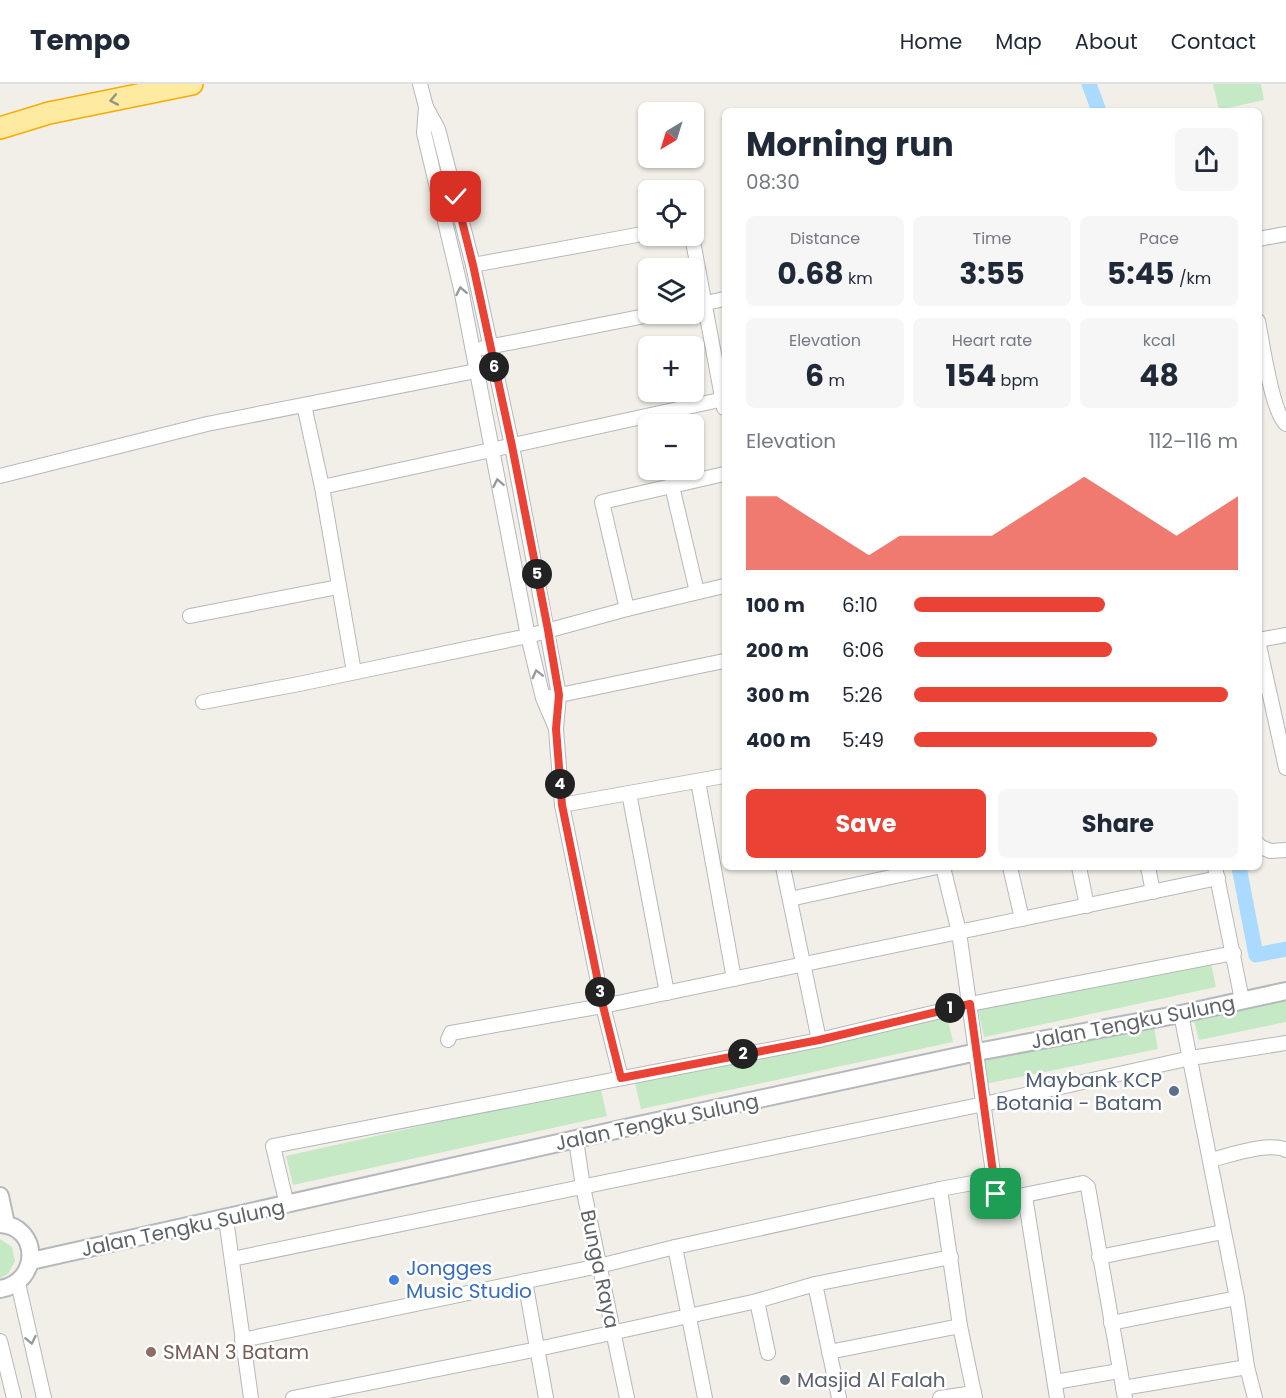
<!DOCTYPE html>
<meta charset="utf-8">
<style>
body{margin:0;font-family:Poppins,sans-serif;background:#f6f6f7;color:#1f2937;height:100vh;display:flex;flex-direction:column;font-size:22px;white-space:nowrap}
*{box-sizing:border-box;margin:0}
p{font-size:20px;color:#747a83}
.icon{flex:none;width:33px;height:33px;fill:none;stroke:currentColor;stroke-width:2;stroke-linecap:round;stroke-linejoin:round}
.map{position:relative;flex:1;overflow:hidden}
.sheet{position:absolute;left:722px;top:24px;width:540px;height:762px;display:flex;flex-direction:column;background:#fff;border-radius:9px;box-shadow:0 2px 4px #0004}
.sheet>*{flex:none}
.needle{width:39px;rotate:218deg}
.controls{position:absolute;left:638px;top:18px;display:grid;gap:12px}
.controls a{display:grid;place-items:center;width:66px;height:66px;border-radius:9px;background:#fff;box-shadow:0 2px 4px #0004;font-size:30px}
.pin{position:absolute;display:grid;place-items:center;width:51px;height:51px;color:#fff;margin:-26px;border-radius:12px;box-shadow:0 3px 9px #0006}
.km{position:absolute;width:30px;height:30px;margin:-15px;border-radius:50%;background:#222;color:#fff;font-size:16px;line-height:30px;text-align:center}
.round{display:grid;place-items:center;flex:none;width:63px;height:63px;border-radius:9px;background:#f6f6f7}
.overview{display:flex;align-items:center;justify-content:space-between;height:102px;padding:0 24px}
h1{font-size:33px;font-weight:700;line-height:45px}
.stats{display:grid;grid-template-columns:repeat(3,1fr);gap:9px;height:102px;padding:6px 24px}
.stats div{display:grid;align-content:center;border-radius:9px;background:#f6f6f7;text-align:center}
.stats b{font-size:30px;font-weight:700}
.stats small{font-size:16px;font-weight:400}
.stats p{font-size:16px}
.chart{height:168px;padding:12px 24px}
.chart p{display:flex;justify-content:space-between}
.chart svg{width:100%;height:108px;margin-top:6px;fill:#ea4335;opacity:.7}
.action{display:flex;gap:12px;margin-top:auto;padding:12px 24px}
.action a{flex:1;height:69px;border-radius:9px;background:#ea4335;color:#fff;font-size:24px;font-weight:700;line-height:69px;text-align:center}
.action a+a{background:#f6f6f7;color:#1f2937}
ul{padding:0 24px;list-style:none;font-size:20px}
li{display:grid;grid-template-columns:96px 72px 1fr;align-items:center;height:45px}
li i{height:15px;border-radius:8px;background:#ea4335}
header{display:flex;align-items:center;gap:36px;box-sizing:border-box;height:84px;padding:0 30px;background:#fff;border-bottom:2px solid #e0e1e3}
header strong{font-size:28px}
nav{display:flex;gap:33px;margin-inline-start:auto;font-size:21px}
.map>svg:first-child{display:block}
.green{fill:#c5e8c5}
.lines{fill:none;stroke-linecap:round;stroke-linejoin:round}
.canal{stroke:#aadaff;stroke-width:15}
.minor-casing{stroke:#b5b8bc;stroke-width:16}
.tertiary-casing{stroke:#b5b8bc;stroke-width:20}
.trunk-casing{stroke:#f9ab00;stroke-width:24}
.minor{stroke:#fff;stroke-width:14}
.tertiary{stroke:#fff;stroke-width:16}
.trunk{stroke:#feeaa1;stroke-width:21}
.oneway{stroke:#97927c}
.oneway2{stroke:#979a9d}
.route-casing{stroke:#fff;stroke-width:12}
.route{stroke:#ea4335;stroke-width:8}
.service-dot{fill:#5c6f8a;stroke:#fff;stroke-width:2}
.shop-dot{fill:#3f7fe0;stroke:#fff;stroke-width:2}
.education-dot{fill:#8d6e63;stroke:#fff;stroke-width:2}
.worship-dot{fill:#6b7280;stroke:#fff;stroke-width:2}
.labels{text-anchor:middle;stroke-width:5;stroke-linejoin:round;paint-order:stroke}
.street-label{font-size:20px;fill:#5f6368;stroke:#fff}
.service-label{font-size:20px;fill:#4e5e75;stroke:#fff;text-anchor:end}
.shop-label{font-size:20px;fill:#366cbe;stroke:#fff;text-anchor:start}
.education-label{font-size:20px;fill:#785e54;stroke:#fff;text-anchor:start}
.worship-label{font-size:20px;fill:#5b616d;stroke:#fff;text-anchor:start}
</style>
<header>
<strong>Tempo</strong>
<nav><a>Home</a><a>Map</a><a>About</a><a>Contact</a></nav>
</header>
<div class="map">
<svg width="1286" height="1314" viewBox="0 0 1286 1314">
<rect width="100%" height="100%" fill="#f1efe8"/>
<g class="green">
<path d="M1213 0H1261L1264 16 1219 26Z"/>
<path d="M1210 875 1216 903 984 953 978 925Z"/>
<path d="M1286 916V938L1199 956 1194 936Z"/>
<path d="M947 932 953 958 641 1025 635 999Z"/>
<path d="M1153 938 1158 965 985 1000 979 976Z"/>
<path d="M600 1002 607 1032 293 1101 286 1072Z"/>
<path d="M0 1155 12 1163 15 1177 8 1190 0 1194Z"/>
</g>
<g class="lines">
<g class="canal">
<path d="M1089 0 1099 27"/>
<path d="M1239 783 1256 871 1286 865"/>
</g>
<g class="minor-casing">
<g id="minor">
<path d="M420 0 426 23 438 45 473 181 512 362 559 611 556 645 562 721 603 922 621 994"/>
<path d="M426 23 424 49 461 205 528 552 543 614 555 642"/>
<path d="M692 152 724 324"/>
<path d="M1258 155 1286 150"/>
<path d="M473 181 648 149"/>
<path d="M693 222 724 215"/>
<path d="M1258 237C1262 257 1272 329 1286 340"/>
<path d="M483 264 655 230"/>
<path d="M304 321 322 403 354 588"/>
<path d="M0 392 207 340 476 287"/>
<path d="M672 402 697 508"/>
<path d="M322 403 724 315"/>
<path d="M627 525 602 418 724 390"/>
<path d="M190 532 338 503"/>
<path d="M1258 556 1286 551"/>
<path d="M1258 557 1286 684"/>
<path d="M550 613 724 577"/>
<path d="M203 618 299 600 528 552 627 525 724 502"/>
<path d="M698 697 734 895"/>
<path d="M629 709 667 909"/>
<path d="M562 721 724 692"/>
<path d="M1258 760 1259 762 1270 767 1286 766"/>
<path d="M783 783 819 956"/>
<path d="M943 783 959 848 996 1110 1000 1116 1083 1099 1088 1103 1125 1314"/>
<path d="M1010 783 1022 835"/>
<path d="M1079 783 1087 822"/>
<path d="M1148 783 1153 808"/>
<path d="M1215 783 1242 916"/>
<path d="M790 815 937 783"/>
<path d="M1181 930 1237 1214 1247 1283 1255 1314"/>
<path d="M448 956 451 949 608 921 1218 794"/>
<path d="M576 1056 583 1103 627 1314"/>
<path d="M1210 1076C1228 1072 1270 1057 1286 1066"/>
<path d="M940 1105 960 1242 975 1314"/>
<path d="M1025 1112 1057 1314"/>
<path d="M287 1121 273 1062 819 956 970 920 1234 869"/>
<path d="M226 1135 251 1314"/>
<path d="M675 1163 705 1314"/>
<path d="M1099 1173 1223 1148"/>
<path d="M232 1175 984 1020 1191 974 1286 959"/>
<path d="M525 1197 546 1314"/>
<path d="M18 1199 44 1314"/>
<path d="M815 1200 839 1314"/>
<path d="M757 1217 768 1269"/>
<path d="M1111 1239 1237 1214"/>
<path d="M242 1256 599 1182 675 1163 940 1105 978 1098"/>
<path d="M0 1257 14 1314"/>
<path d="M829 1268 960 1242"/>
<path d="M1055 1298 1119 1287"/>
<path d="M1123 1304 1247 1283"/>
<path d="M293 1314 538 1265 757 1217 815 1200 951 1173"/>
<path d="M940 1314 974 1309"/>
</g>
</g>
<g class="tertiary-casing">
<g id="tertiary">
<path d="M0 1112 6 1140"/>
<path d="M0 1140C40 1142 41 1198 0 1205"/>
<path d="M31 1177 634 1042 977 968 1181 930 1286 907"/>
</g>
</g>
<g class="trunk-casing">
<path id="trunk" d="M0 44 49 29 192 0"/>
</g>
<use href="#minor" class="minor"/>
<use href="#tertiary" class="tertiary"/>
<use href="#trunk" class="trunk"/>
</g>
<defs><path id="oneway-chevron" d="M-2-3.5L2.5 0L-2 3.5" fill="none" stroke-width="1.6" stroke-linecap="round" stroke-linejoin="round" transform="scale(1.5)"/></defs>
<use class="oneway" href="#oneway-chevron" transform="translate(114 16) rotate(169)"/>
<g class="oneway2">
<use href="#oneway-chevron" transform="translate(461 207) rotate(-101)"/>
<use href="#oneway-chevron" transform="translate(498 399) rotate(-101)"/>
<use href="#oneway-chevron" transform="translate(537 590) rotate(-104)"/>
<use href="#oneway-chevron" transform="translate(31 1256) rotate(78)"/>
</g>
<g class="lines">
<g class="route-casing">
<path id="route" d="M456 113 473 181 512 362 548 546 559 611 556 645 562 721 603 922 621 994 819 956 970 920 996 1110"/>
</g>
<use href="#route" class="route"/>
</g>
<circle class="service-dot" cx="1174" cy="1007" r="6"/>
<circle class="shop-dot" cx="394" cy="1196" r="6"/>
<circle class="education-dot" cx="151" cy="1268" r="6"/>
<circle class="worship-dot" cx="785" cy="1296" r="6"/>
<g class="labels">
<g class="street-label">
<text transform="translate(1133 938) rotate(-11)" y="7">Jalan Tengku Sulung</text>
<text transform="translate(657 1038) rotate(-12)" y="7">Jalan Tengku Sulung</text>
<text transform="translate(183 1144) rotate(-12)" y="7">Jalan Tengku Sulung</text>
<text transform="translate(600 1185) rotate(78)" y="7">Bunga Raya</text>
</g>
<g class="service-label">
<text x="1162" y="1003">Maybank KCP<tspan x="1162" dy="23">Botania - Batam</tspan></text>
</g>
<g class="shop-label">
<text x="406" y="1191">Jongges<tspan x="406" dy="23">Music Studio</tspan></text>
</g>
<g class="education-label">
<text x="163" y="1275">SMAN 3 Batam</text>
</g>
<g class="worship-label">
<text x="797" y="1303">Masjid Al Falah</text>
</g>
</g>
</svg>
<div class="controls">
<a><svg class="needle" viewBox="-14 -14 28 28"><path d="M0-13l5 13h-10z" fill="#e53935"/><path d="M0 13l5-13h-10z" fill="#747a83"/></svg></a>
<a><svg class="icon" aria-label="locate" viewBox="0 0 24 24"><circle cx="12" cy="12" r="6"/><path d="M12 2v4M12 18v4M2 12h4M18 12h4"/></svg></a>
<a><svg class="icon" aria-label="layers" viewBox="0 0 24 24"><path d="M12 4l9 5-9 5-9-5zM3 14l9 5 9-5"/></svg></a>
<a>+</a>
<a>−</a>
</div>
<div class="pin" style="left:996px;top:1110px;background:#1e9e55"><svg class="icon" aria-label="arrive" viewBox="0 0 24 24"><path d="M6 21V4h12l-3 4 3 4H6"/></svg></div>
<div class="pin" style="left:456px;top:113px;background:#d93025"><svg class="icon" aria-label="check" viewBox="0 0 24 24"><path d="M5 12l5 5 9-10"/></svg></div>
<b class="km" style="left:950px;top:924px">1</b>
<b class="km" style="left:743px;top:970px">2</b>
<b class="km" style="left:600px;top:908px">3</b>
<b class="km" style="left:560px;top:700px">4</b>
<b class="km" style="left:537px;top:490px">5</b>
<b class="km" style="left:494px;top:283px">6</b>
<section class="sheet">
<div class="overview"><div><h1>Morning run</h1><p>08:30</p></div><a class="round"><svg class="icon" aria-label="share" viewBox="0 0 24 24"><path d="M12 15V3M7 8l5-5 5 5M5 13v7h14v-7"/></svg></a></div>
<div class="stats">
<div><p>Distance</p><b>0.68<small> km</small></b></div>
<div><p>Time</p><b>3:55</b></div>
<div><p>Pace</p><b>5:45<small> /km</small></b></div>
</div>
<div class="stats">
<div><p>Elevation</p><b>6<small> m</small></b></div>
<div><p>Heart rate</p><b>154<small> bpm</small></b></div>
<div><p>kcal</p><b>48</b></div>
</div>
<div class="chart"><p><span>Elevation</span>112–116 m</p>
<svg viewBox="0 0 160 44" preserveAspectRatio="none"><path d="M0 44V14L10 14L20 22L30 30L40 38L50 30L60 30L70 30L80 30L90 22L100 14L110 6L120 14L130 22L140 30L150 22L160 14V44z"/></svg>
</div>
<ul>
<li><b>100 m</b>6:10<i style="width:59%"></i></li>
<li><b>200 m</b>6:06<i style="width:61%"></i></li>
<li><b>300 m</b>5:26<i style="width:97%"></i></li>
<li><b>400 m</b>5:49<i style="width:75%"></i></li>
</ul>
<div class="action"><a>Save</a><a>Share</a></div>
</section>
</div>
